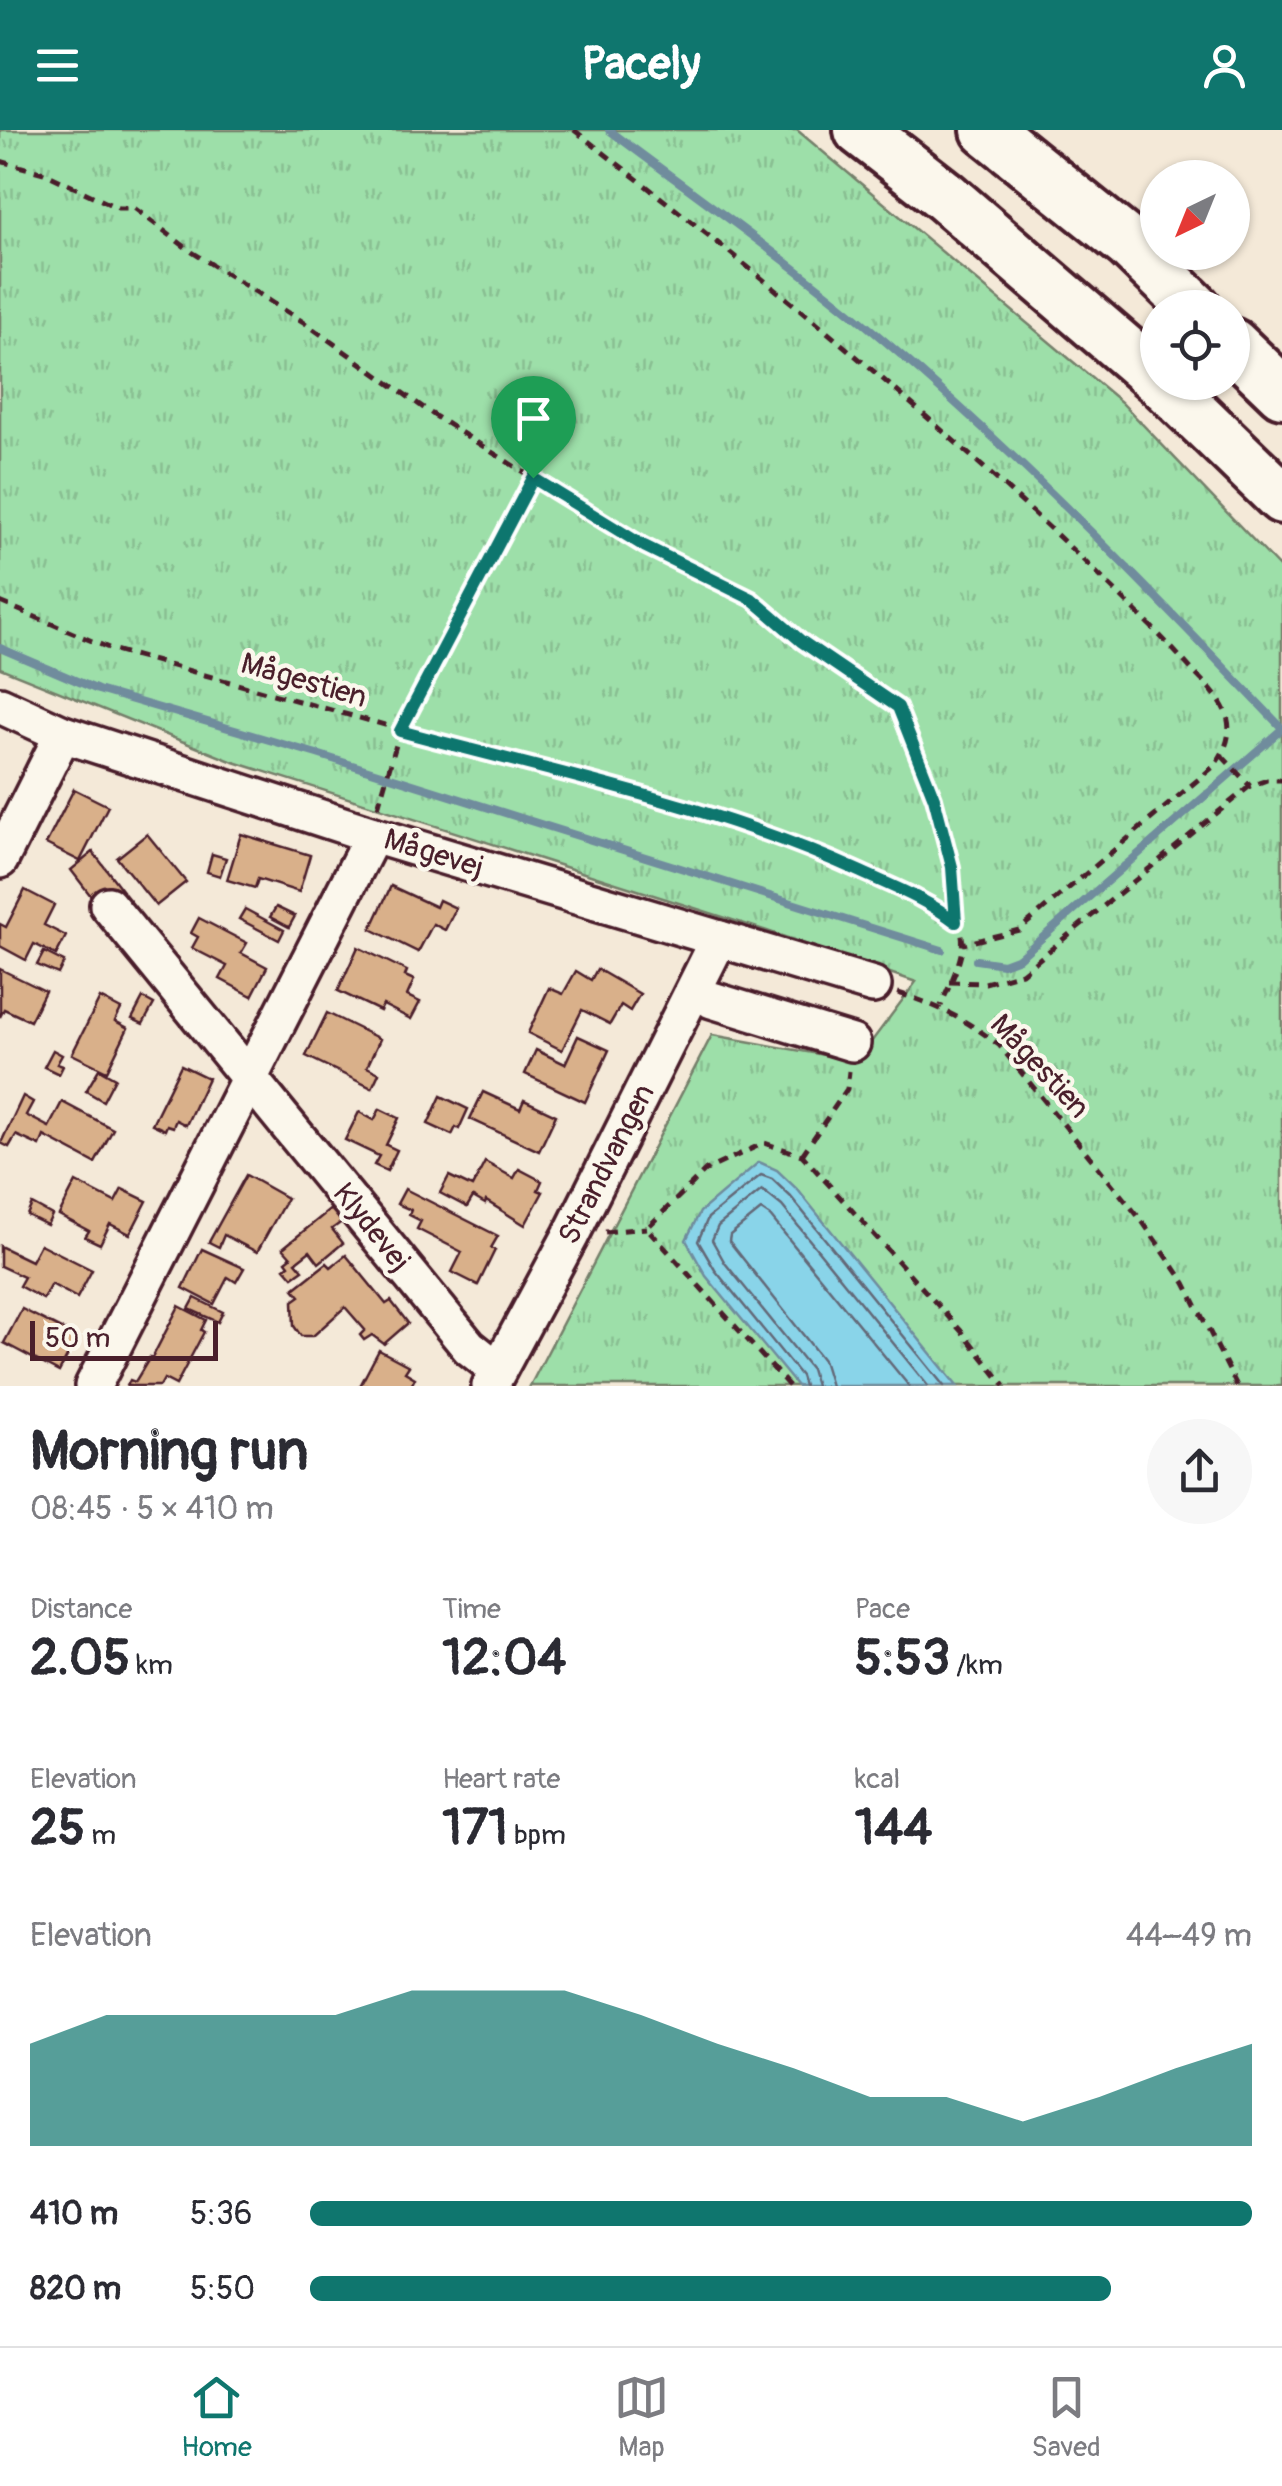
<!DOCTYPE html>
<meta charset="utf-8">
<style>
body{margin:0;font-family:Pangolin,sans-serif;background:#f7f7f7;color:#2b2b33;height:100vh;display:flex;flex-direction:column;font-size:38px;white-space:nowrap}
*{box-sizing:border-box;margin:0}
p{font-size:32px;color:#7c7c81}
.icon{flex:none;width:55px;height:55px;fill:none;stroke:currentColor;stroke-width:2;stroke-linecap:round;stroke-linejoin:round}
.map{position:relative;height:1256px;overflow:hidden}
.sheet{display:flex;flex-direction:column;background:#fff;flex:1}
.sheet>*{flex:none}
.needle{width:65px;rotate:223deg}
.fabs{position:absolute;left:1140px;top:30px;display:grid;gap:20px}
.fabs a{display:grid;place-items:center;width:110px;height:110px;border-radius:50%;background:#fff;box-shadow:0 2px 8px #0004;font-size:50px}
.scale{position:absolute;left:30px;bottom:25px;width:188px;box-sizing:border-box;padding-left:10px;border:5px solid #4a1f2b;border-top:0;font-size:28px;line-height:35px;white-space:nowrap;color:#4a1f2b;-webkit-text-stroke:8px #fbf7ec;paint-order:stroke}
.pin{position:absolute;display:grid;place-items:center;width:85px;height:85px;color:#fff;margin:-102px -42px;border-radius:50% 50% 50% 0;rotate:-45deg;box-shadow:0 0 10px #0007}
.pin .icon{rotate:45deg}
.round{display:grid;place-items:center;flex:none;width:105px;height:105px;border-radius:52px;background:#f7f7f7}
.summary{display:flex;align-items:center;justify-content:space-between;height:170px;padding:0 30px}
h1{font-size:55px;font-weight:800;line-height:75px}
.metrics{display:grid;grid-template-columns:repeat(3,1fr);gap:15px;height:170px;padding:10px 30px}
.metrics div{display:grid;align-content:center}
.metrics b{font-size:50px;font-weight:800}
.metrics small{font-size:28px;font-weight:400}
.metrics p{font-size:28px}
.chart{height:280px;padding:20px 30px}
.chart p{display:flex;justify-content:space-between}
.chart svg{width:100%;height:180px;margin-top:10px;fill:#0f766e;opacity:.7}
ul{padding:0 30px;list-style:none;font-size:32px}
li{display:grid;grid-template-columns:160px 120px 1fr;align-items:center;height:75px}
li i{height:25px;border-radius:12px;background:#0f766e}
header{display:flex;justify-content:space-between;align-items:center;height:130px;padding:0 30px;background:#0f766e;color:#fff;font-size:45px;font-weight:800}
.dock{display:flex;justify-content:space-around;align-items:center;height:140px;border-top:2px solid #e1e1e2;background:#fff;font-size:28px;color:#7c7c81}
.dock a{display:grid;justify-items:center;gap:5px}
.dock .current{color:#0f766e}
.map>svg:first-child{display:block}
.park{fill:url(#park-tufts);stroke:#747f6a;stroke-width:2.5}
.water{fill:#89d4e9;stroke:#708c9d;stroke-width:2.5}
.lines{fill:none;stroke-linecap:round;stroke-linejoin:round}
.shore{stroke:#636777;stroke-width:2.5}
.stream{stroke:#708c9d;stroke-width:8}
.building{fill:#d9b08a;stroke:#4a1f2b;stroke-width:2.5}
.minor-casing{stroke:#4a1f2b;stroke-width:42}
.highway-casing{stroke:#4a1f2b;stroke-width:58}
.path{stroke:#4a1f2b;stroke-width:5;stroke-dasharray:10 8;stroke-linecap:butt}
.minor{stroke:#fbf7ec;stroke-width:35}
.highway{stroke:#fbf7ec;stroke-width:50}
.route-casing{stroke:#fff;stroke-width:20}
.route{stroke:#0f766e;stroke-width:12}
.labels{text-anchor:middle;stroke-width:9;stroke-linejoin:round;paint-order:stroke}
.street-label{font-size:30px;fill:#4a1f2b;stroke:#fbf7ec}
</style>
<header><svg class="icon" aria-label="menu" viewBox="0 0 24 24"><path d="M4 6h16M4 12h16M4 18h16"/></svg>Pacely<svg class="icon" aria-label="person" viewBox="0 0 24 24"><circle cx="12" cy="8" r="4"/><path d="M4 21q1-7 8-7t8 7"/></svg></header>
<div class="map">
<svg width="1282" height="1256" viewBox="0 0 1282 1256">
<defs>
<pattern id="park-tufts" width="24" height="20" patternUnits="userSpaceOnUse" patternTransform="scale(2.5)"><rect width="24" height="20" fill="#9ddfa9"/><path d="M3 7l-1-3M5 7V3M7 7l1-3M15 17l-1-3M17 17v-4M19 17l1-3" fill="none" stroke="#89bf92"/></pattern>
</defs>
<rect width="100%" height="100%" fill="#f4e9d8"/>
<filter id="ink" filterUnits="userSpaceOnUse"><feTurbulence type="fractalNoise" baseFrequency=".01" numOctaves="2"/><feDisplacementMap in="SourceGraphic" scale="20" xChannelSelector="R" yChannelSelector="G"/><feConvolveMatrix kernelMatrix="1 2 1 2 8 2 1 2 1" color-interpolation-filters="sRGB"/></filter>
<g filter="url(#ink)">
<path class="park" d="M0 0H797L1121 272 1282 440V1256H530L712 905 857 931 916 852 767 801 231 631 0 538Z"/>
<path class="water" d="M759 1032 777 1040 798 1060 957 1256H797L706 1146 686 1110 700 1082Z"/>
<g class="lines">
<g class="shore">
<path d="M804 1256 801 1246 715 1140 698 1111 708 1088 761 1045 772 1049 791 1067 944 1256"/>
<path d="M816 1256 811 1239 725 1133 712 1110 718 1096 762 1060 782 1076 928 1256"/>
<path d="M831 1256 823 1230 729 1111 730 1105 761 1080 770 1086 909 1256"/>
</g>
<g class="stream">
<path d="M609 0C702 70 798 137 886 212 1027 332 1155 465 1282 598"/>
<path d="M0 518 98 560 317 624 942 820"/>
<path d="M976 830 1003 834 1019 828 1282 599"/>
</g>
</g>
<g class="building">
<path d="M74 659 108 676 80 731 46 714Z"/>
<path d="M147 704 186 752 156 776 117 728Z"/>
<path d="M241 704 310 725 299 762 258 749 255 758 227 750Z"/>
<path d="M93 722 123 761 112 771 101 758 91 766 71 740Z"/>
<path d="M212 724 226 728 220 746 207 742Z"/>
<path d="M391 756 436 777 439 770 456 778 445 800 433 794 418 822 371 799Z"/>
<path d="M25 760 54 775 44 795 66 806 56 825 34 814 26 830 0 816V794L6 797Z"/>
<path d="M276 777 295 786 289 797 270 787Z"/>
<path d="M245 779 284 800 279 810 239 789Z"/>
<path d="M199 788 247 813 241 823 267 837 252 866 220 849 227 836 192 818 198 807 191 803Z"/>
<path d="M358 817 407 841 405 846 414 850 407 866 420 872 411 889 383 875 380 881 338 861Z"/>
<path d="M44 822 64 832 58 844 37 835Z"/>
<path d="M0 839 45 861 30 891 4 879 0 887Z"/>
<path d="M597 839 640 864 630 881 621 875 610 894 582 880 562 920 528 903 549 858 563 864 576 841 591 850Z"/>
<path d="M100 868 121 879 115 891 128 898 107 941 72 924Z"/>
<path d="M143 868 154 874 143 894 132 889Z"/>
<path d="M327 883 380 909 367 937 379 943 372 958 306 926Z"/>
<path d="M578 906 609 920 585 972 525 944 536 920 565 934Z"/>
<path d="M53 920 62 925 57 934 63 936 59 944 44 937Z"/>
<path d="M181 935 208 948 186 995 176 990 173 997 167 995 165 1000 152 994Z"/>
<path d="M99 939 115 948 103 971 86 961Z"/>
<path d="M483 962 520 979 524 970 556 985 539 1021 470 989Z"/>
<path d="M23 966 33 972 26 985 49 997 62 972 113 999 95 1033 44 1006 40 1016 16 1005 9 1017 1 1013Z"/>
<path d="M441 966 468 979 459 999 456 997 452 1005 428 994Z"/>
<path d="M380 979 399 988 386 1015 397 1020 387 1041 374 1035 379 1026 345 1010 359 982 374 990Z"/>
<path d="M485 1032 514 1048 519 1039 542 1051 538 1060 543 1062 525 1095 486 1071 485 1074 473 1067 467 1077 440 1063 449 1046 472 1057Z"/>
<path d="M246 1045 287 1068 257 1122 224 1105 219 1117 209 1112Z"/>
<path d="M76 1052 115 1072 122 1059 147 1071 130 1104 110 1094 100 1114 85 1107 89 1101 59 1085Z"/>
<path d="M405 1059 498 1106 491 1118 495 1120 478 1155 452 1142 462 1122 417 1099 421 1091 409 1085 411 1080 397 1074Z"/>
<path d="M32 1074 52 1085 47 1095 27 1085Z"/>
<path d="M332 1078 343 1091 332 1099 343 1113 319 1133 310 1121 296 1132 303 1140 293 1147 285 1138 289 1135 286 1131 291 1127 283 1118Z"/>
<path d="M40 1114 92 1140 77 1168 51 1154 43 1169 19 1156 24 1147 0 1136V1116L31 1131Z"/>
<path d="M202 1119 244 1138 236 1152 228 1147 214 1174 183 1158Z"/>
<path d="M346 1125 386 1174 391 1171 408 1193 384 1214 372 1205 364 1210 360 1205 365 1200 345 1177 313 1206H301L294 1196 293 1171 300 1166 294 1159 327 1133 331 1137Z"/>
<path d="M195 1168 223 1182 218 1192 189 1179Z"/>
<path d="M179 1176 206 1190 201 1200 204 1202 176 1255 164 1249 160 1256H127L130 1250 135 1252 150 1227 152 1228Z"/>
<path d="M22 1179 77 1207 59 1242 4 1213Z"/>
<path d="M379 1220 409 1236 405 1242 415 1248 411 1256H360Z"/>
</g>
<g class="lines">
<g class="minor-casing">
<g id="minor">
<path d="M0 575 63 604 373 705 873 855"/>
<path d="M0 730 63 604"/>
<path d="M108 775 469 1217 498 1240"/>
<path d="M712 870 852 913"/>
<path d="M93 1256 373 705"/>
<path d="M490 1256 571 1105 719 809"/>
</g>
</g>
<g class="highway-casing">
<g id="highway">
<path d="M860 0 945 66 1158 249"/>
<path d="M987 0 1129 114 1195 178"/>
<path d="M1232 214 1282 262"/>
<path d="M1162 252 1282 368"/>
</g>
</g>
<g class="path">
<path d="M574 0C759 143 939 289 1107 453 1136 481 1165 510 1192 540 1204 553 1218 565 1225 581 1234 601 1226 621 1213 637L1019 800 963 814"/>
<path d="M0 31 44 43 118 78H134L192 122 305 193 435 286 533 348 644 416 752 469 801 511 898 577 934 668 952 737 956 792"/>
<path d="M0 472 111 519 709 685C754 699 947 763 961 802 968 823 948 856 941 876"/>
<path d="M1222 626 1250 656"/>
<path d="M378 677 400 601 533 349"/>
<path d="M949 852 985 853 1022 843 1250 656 1267 650H1282"/>
<path d="M898 863C937 875 967 890 999 915L1142 1091 1185 1153 1237 1256"/>
<path d="M802 1025 847 959 849 941"/>
<path d="M605 1102 647 1098"/>
<path d="M789 1256 647 1098 706 1040 764 1013 802 1025 963 1203 1005 1256"/>
</g>
<use href="#minor" class="minor"/>
<use href="#highway" class="highway"/>
</g>
</g>
<g class="lines" filter="url(#ink)">
<g class="route-casing">
<path id="route" d="M533 348 644 416 752 469 801 511 898 577 934 668 952 737 956 792C928 770 894 757 861 742 715 675 555 643 400 601Z"/>
</g>
<use href="#route" class="route"/>
</g>
<g class="labels">
<g class="street-label">
<text transform="translate(304 550) rotate(16)" y="10">Mågestien</text>
<text transform="translate(434 723) rotate(17)" y="10">Mågevej</text>
<text transform="translate(1040 936) rotate(47)" y="10">Mågestien</text>
<text transform="translate(606 1034) rotate(-63)" y="10">Strandvangen</text>
<text transform="translate(372 1097) rotate(51)" y="10">Klydevej</text>
</g>
</g>
</svg>
<div class="fabs">
<a><svg class="needle" viewBox="-14 -14 28 28"><path d="M0-13l5 13h-10z" fill="#e53935"/><path d="M0 13l5-13h-10z" fill="#7c7c81"/></svg></a>
<a><svg class="icon" aria-label="locate" viewBox="0 0 24 24"><circle cx="12" cy="12" r="6"/><path d="M12 2v4M12 18v4M2 12h4M18 12h4"/></svg></a>
</div>
<div class="scale">50 m</div>
<div class="pin" style="left:533px;top:348px;background:#1e9e55"><svg class="icon" aria-label="arrive" viewBox="0 0 24 24"><path d="M6 21V4h12l-3 4 3 4H6"/></svg></div>
</div>
<section class="sheet">
<div class="summary"><div><h1>Morning run</h1><p>08:45 · 5 × 410 m</p></div><a class="round"><svg class="icon" aria-label="share" viewBox="0 0 24 24"><path d="M12 15V3M7 8l5-5 5 5M5 13v7h14v-7"/></svg></a></div>
<div class="metrics">
<div><p>Distance</p><b>2.05<small> km</small></b></div>
<div><p>Time</p><b>12:04</b></div>
<div><p>Pace</p><b>5:53<small> /km</small></b></div>
</div>
<div class="metrics">
<div><p>Elevation</p><b>25<small> m</small></b></div>
<div><p>Heart rate</p><b>171<small> bpm</small></b></div>
<div><p>kcal</p><b>144</b></div>
</div>
<div class="chart"><p><span>Elevation</span>44–49 m</p>
<svg viewBox="0 0 160 44" preserveAspectRatio="none"><path d="M0 44V19L10 12L20 12L30 12L40 12L50 6L60 6L70 6L80 12L90 19L100 25L110 32L120 32L130 38L140 32L150 25L160 19V44z"/></svg>
</div>
<ul>
<li><b>410 m</b>5:36<i style="width:100%"></i></li>
<li><b>820 m</b>5:50<i style="width:85%"></i></li>
</ul>
</section>
<nav class="dock">
<a class="current"><svg class="icon" aria-label="home" viewBox="0 0 24 24"><path d="M3 11l9-7 9 7M6 9v11h12V9"/></svg>Home</a>
<a><svg class="icon" aria-label="map" viewBox="0 0 24 24"><path d="M3 6l6-2 6 2 6-2v14l-6 2-6-2-6 2zM9 4v14M15 6v14"/></svg>Map</a>
<a><svg class="icon" aria-label="saved" viewBox="0 0 24 24"><path d="M7 4h10v16l-5-4-5 4z"/></svg>Saved</a>
</nav>
